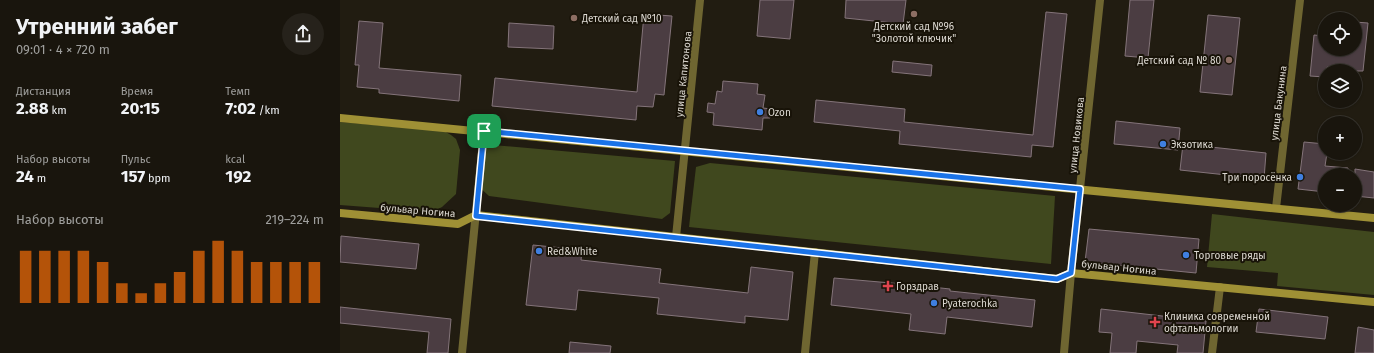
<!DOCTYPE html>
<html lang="ru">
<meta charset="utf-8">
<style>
body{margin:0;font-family:"Fira Sans",sans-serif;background:#26221b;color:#f1f3f6;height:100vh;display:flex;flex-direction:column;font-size:15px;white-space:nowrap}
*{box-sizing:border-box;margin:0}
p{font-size:13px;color:#9f9f9d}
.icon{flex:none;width:22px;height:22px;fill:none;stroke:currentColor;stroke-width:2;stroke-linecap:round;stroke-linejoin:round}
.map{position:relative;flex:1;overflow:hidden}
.details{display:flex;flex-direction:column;background:#19150d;width:340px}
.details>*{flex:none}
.buttons{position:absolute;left:978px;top:12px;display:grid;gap:8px}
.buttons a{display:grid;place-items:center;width:44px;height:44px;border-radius:50%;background:#19150d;box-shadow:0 1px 3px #0004,0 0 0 1px #37342e;font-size:20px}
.pin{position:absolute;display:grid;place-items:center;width:34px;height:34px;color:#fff;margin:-17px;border-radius:8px;box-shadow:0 2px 6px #0006}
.round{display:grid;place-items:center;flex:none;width:42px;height:42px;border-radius:21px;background:#26221b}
.head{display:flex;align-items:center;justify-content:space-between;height:68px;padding:0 16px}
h1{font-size:22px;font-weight:700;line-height:30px}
.metrics{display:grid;grid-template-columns:repeat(3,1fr);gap:6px;height:68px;padding:4px 16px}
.metrics div{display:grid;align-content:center}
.metrics b{font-size:17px;font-weight:700}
.metrics small{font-size:11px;font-weight:400}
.metrics p{font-size:11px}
.chart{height:112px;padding:8px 16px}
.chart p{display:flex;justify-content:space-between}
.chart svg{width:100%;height:72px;margin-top:4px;stroke:#b45309;stroke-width:6}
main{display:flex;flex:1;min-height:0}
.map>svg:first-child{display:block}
.green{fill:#40481e}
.building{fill:#4b3d42;stroke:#84747a}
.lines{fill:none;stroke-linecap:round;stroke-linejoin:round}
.street{stroke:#6f6631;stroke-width:8}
.secondary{stroke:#9f9035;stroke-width:8}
.route-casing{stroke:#fff;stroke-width:8}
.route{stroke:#1a73e8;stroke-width:5}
.education-dot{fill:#8d6e63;stroke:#181308;stroke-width:1.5}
.shop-dot{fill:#3f7fe0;stroke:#181308;stroke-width:1.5}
.health-dot{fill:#e0444e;stroke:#181308;stroke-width:1.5}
.labels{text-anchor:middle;stroke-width:4;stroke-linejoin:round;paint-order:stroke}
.poi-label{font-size:10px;fill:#ddd9d2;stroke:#181308;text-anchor:start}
.street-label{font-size:10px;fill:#ddd9d2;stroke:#181308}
</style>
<main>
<section class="details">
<div class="head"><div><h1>Утренний забег</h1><p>09:01 · 4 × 720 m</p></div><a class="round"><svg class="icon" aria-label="share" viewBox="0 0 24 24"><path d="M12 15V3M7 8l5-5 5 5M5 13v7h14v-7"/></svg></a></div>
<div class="metrics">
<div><p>Дистанция</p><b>2.88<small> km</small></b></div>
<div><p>Время</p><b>20:15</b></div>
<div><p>Темп</p><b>7:02<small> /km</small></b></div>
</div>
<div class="metrics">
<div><p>Набор высоты</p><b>24<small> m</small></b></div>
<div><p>Пульс</p><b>157<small> bpm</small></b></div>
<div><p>kcal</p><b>192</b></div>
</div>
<div class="chart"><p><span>Набор высоты</span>219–224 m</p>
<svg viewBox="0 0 160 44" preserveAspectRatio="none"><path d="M5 44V12M15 44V12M25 44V12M35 44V12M45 44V19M55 44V32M65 44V38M75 44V32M85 44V25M95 44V12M105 44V6M115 44V12M125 44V19M135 44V19M145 44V19M155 44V19"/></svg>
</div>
</section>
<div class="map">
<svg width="1034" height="353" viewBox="0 0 1034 353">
<rect width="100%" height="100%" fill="#211c11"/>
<g class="green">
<path d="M0 122 104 131 111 135 116 139 120 150 116 194 102 207 92 212 0 205Z"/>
<path d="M153 145 335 161 330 213 322 219 149 196 138 186 143 147Z"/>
<path d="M370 163 715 196 711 264 349 227 356 167Z"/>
<path d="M872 214 1034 232V295L937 286 938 273 867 267Z"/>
</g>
<g class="building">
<path d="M420 0H454L450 39 417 36Z"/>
<path d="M506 0H566L563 24 505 18Z"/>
<path d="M790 0H814L808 58 785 56Z"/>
<path d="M706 12 727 14 713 147 692 145 691 157 559 144 560 131 474 122 476 100 565 109 564 122 693 135Z"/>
<path d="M304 14 332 16 324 95 315 94 313 107 297 106 296 120 152 106 155 78 297 92Z"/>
<path d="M868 15 900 18 892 95 860 92Z"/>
<path d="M19 21 43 23 39 68 121 75 119 101 39 93V89L17 87 19 65H15Z"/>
<path d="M1015 22 1028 23 1023 71H1006V69L987 67 986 71H985V77L970 76 974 35 985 36V49H1015Z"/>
<path d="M169 23 214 26 213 49 168 47Z"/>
<path d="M553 61 592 65 591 76 552 72Z"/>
<path d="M383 81 418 84 417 94 425 95 423 108 431 109 430 118H423L422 130 373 125 374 113 367 112 368 103 375 104 377 91 382 92Z"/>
<path d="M776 121 840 128 838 150 774 144Z"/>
<path d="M964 142 985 144V153H987L985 166 1008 168V175H985V192L958 189Z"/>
<path d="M843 144 926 153 924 179 840 170Z"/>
<path d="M1015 169 1034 172V198L1015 196Z"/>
<path d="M749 229 859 239 856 273 745 262Z"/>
<path d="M1 236 79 244 76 269 0 262Z"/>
<path d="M193 245 242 250 241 260 321 269 319 283 408 293 411 267 453 272 448 320 405 316V323L317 314 319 298 238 290 236 310 186 305Z"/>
<path d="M494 278 574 285 610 289V291L695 300 692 327 607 317 605 334 569 330 571 314 491 305Z"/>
<path d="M0 307 111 319 108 353H87L89 332 0 323Z"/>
<path d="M761 309 866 321 863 353H837L838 345 797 341 796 353H770L772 333 759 332Z"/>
<path d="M919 309 988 317 985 339 916 332Z"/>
<path d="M1018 327 1034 330V353H1015Z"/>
<path d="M230 342 271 346 270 353H229Z"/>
</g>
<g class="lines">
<g class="street">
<path d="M936 208 960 0"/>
<path d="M336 237 360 0"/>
<path d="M122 353 144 131"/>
<path d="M465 353 475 252"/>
<path d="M724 353 731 273 760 0"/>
<path d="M872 353 880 287"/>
</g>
<g class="secondary">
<path d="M0 118 1034 218"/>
<path d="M0 213 118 224 136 215 717 279 731 273 1034 302"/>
</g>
</g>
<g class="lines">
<g class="route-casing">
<path id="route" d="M144 131 740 189 731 273 717 279 136 216Z"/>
</g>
<use href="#route" class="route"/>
</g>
<g class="education-dot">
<circle cx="574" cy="14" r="4"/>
<circle cx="234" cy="18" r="4"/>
<circle cx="889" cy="60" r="4"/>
</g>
<g class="shop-dot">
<circle cx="420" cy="112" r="4"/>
<circle cx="823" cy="144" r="4"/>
<circle cx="960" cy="177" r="4"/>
<circle cx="199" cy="251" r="4"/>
<circle cx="846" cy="255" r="4"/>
<circle cx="594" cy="303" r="4"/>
</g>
<g class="health-dot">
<path d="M546 280h4v4h4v4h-4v4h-4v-4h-4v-4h4z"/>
<path d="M813 316h4v4h4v4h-4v4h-4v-4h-4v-4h4z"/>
</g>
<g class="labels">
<g class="poi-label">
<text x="242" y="22">Детский сад №10</text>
<text x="574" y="30" text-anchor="middle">Детский сад №96<tspan x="574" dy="12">"Золотой ключик"</tspan></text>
<text x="881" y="64" text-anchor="end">Детский сад № 80</text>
<text x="428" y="116">Ozon</text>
<text x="831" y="148">Экзотика</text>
<text x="952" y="181" text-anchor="end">Три поросёнка</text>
<text x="207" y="255">Red&amp;White</text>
<text x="854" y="259">Торговые ряды</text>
<text x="556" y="290">Горздрав</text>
<text x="602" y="307">Pyaterochka</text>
<text x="824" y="320">Клиника современной<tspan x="824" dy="12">офтальмологии</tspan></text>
</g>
<g class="street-label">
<text transform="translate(343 74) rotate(-84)" y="4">улица Капитонова</text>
<text transform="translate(938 103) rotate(-83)" y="4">улица Бакунина</text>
<text transform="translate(736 135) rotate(-84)" y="4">улица Новикова</text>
<text transform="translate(78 210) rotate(5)" y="4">бульвар Ногина</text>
<text transform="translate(779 267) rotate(6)" y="4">бульвар Ногина</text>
</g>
</g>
</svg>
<div class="buttons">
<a><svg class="icon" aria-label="locate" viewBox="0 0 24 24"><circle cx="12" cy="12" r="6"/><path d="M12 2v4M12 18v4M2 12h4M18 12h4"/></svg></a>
<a><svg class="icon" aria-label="layers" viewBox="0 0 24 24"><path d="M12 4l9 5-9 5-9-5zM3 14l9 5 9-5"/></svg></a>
<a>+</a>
<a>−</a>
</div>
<div class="pin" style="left:144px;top:131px;background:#1e9e55"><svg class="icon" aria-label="arrive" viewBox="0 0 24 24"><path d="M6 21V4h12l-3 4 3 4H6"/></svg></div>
</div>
</main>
